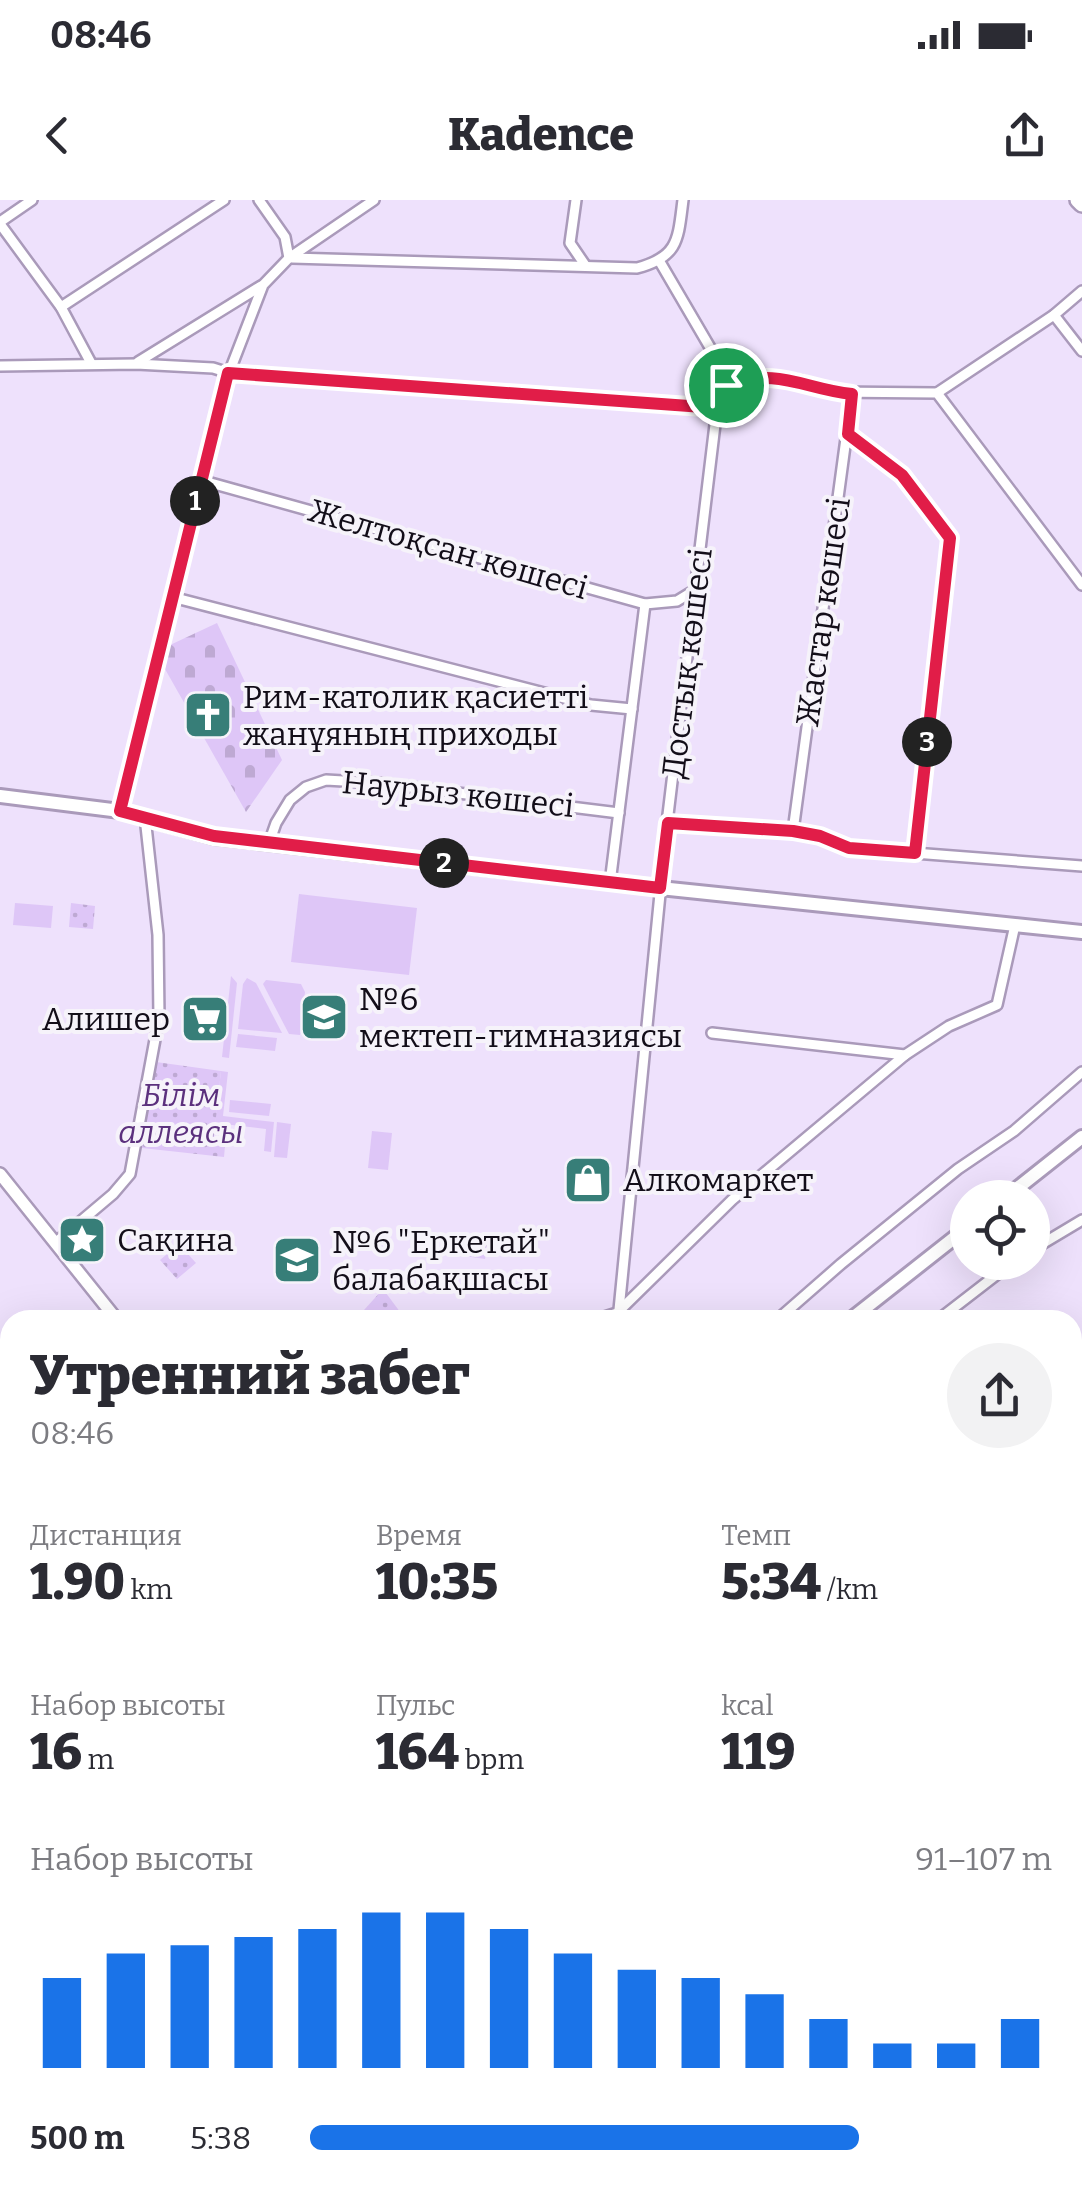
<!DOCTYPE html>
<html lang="ru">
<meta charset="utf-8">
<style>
body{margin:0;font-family:Bitter,serif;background:#f2f2f3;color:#2b2b33;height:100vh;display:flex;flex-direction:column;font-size:38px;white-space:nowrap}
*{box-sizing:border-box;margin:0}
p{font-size:32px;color:#7c7c81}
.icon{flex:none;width:55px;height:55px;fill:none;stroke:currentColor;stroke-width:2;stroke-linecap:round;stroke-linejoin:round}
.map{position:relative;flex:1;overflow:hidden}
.panel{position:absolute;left:0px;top:1110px;width:1082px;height:888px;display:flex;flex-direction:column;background:#fff;border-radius:30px 30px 0 0;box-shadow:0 10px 40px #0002}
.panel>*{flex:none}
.controls{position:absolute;left:950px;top:980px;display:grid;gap:20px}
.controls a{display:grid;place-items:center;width:100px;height:100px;border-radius:50%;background:#fff;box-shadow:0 10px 40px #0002;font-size:50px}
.pin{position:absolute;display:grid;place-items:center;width:85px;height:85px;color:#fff;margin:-42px;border:5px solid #fff;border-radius:50%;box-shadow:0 2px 10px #0007}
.km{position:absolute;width:50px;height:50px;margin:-25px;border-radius:50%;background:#222;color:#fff;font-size:28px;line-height:50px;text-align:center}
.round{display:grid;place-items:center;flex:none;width:105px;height:105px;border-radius:52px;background:#f2f2f3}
.overview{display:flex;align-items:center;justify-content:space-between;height:170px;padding:0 30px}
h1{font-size:55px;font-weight:800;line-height:75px}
.figures{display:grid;grid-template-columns:repeat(3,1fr);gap:15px;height:170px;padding:10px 30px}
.figures div{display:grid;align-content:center}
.figures b{font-size:50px;font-weight:800}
.figures small{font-size:28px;font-weight:400}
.figures p{font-size:28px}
.chart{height:280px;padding:20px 30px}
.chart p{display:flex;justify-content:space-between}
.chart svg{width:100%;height:180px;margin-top:10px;stroke:#1a73e8;stroke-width:6}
ul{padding:0 30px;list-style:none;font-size:32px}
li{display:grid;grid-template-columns:160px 120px 1fr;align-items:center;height:75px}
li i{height:25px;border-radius:12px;background:#1a73e8}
.status{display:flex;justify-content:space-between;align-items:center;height:70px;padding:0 50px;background:#fff;direction:ltr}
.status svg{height:28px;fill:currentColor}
header{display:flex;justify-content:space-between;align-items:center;height:130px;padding:0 30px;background:#fff;font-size:45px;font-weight:800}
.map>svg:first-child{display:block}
.grass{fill:#dec6f7}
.cemetery{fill:url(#cemetery-stones)}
.park{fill:url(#park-dots)}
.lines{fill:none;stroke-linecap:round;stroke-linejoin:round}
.minor-casing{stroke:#aa9aba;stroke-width:14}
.tertiary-casing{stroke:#aa9aba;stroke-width:16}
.secondary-casing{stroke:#aa9aba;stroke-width:18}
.trunk-casing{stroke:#aa9aba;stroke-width:20}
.minor{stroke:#fff;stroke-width:9}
.tertiary{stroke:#fff;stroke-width:11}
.secondary{stroke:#fff;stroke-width:12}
.trunk{stroke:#fff;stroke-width:15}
.route-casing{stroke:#fff;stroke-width:20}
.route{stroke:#e11d48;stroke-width:12}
.labels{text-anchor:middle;stroke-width:8;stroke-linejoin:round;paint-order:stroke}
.street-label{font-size:32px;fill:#130e19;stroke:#f6f3fa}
.poi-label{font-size:32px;fill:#130e19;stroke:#f6f3fa;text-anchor:start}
.park-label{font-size:32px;font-style:italic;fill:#5b307d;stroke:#f6f3fa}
</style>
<div class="status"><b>08:46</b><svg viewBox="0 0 49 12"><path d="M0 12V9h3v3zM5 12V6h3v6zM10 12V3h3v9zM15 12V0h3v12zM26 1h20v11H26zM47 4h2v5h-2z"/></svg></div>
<header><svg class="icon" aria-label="back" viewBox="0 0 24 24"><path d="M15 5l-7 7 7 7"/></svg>Kadence<svg class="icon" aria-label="share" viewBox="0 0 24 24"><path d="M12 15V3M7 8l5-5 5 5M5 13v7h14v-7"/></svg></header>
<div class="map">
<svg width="1082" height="1996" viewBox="0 0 1082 1996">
<defs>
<pattern id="cemetery-stones" width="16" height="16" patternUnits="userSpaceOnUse" patternTransform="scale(2.5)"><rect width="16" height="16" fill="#dec6f7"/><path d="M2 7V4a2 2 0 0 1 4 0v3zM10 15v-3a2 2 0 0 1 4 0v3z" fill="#bea9d3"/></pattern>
<pattern id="park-dots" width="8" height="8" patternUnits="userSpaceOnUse" patternTransform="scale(2.5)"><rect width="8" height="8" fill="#dec6f7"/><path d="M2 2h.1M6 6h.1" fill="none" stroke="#bea9d3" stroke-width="1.8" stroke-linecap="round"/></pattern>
</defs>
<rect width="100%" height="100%" fill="#eee1fc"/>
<g class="grass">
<path d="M299 694 417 708 409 775 291 762Z"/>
<path d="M15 703 53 706 51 728 13 725Z"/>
<path d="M231 776 237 783 229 858 222 857Z"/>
<path d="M247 778 256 783 282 833 238 829 243 784Z"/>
<path d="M266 780 301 784 305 792 300 835 289 834 263 784Z"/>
<path d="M238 834 277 838 275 851 236 847Z"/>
<path d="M221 871 228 872 223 916 274 922 271 952 264 951 266 929 215 923Z"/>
<path d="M230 900 271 904 269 916 229 912Z"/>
<path d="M277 922 291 924 287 958 274 957Z"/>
<path d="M372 931 392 933 388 970 368 968Z"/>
<path d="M0 1195 10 1206V1240L0 1239Z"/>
</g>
<path class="cemetery" d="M217 423 282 560 246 612 165 469 170 445Z"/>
<g class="park">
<path d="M71 703 95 706 93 729 69 727Z"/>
<path d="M156 862 221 871 213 945 225 946 224 957 142 948 140 945Z"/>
<path d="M453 1038 488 1043 485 1059 451 1054Z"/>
<path d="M179 1044 196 1063 177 1079 160 1060Z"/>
<path d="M383 1089 406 1120H355Z"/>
</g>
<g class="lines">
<g class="minor-casing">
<g id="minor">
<path d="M259 0 285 37 289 58"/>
<path d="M576 0 570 43 585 65"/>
<path d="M0 22 32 0"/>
<path d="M0 24 61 107 91 163"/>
<path d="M292 58 637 68C679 57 678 39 683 0"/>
<path d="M61 107 224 0"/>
<path d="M1054 115 1082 151"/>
<path d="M138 162 261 86"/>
<path d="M0 166 136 164 213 168 229 173 717 208"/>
<path d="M726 185 743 179 781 177 803 181 832 192 937 193 1082 385"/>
<path d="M937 193 1054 115 1082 91"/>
<path d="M848 234 902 275 950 338 915 653"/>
<path d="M200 280 645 404 677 401 695 390"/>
<path d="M172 397 591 505 632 509"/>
<path d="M120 611 229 173 263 85 289 58 374 0"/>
<path d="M667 623C728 627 792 624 849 648L1082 666"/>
<path d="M793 631 852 194"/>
<path d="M269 643 276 623 290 600 306 587 326 580 378 583 619 613"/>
<path d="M610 683 645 404"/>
<path d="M712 833 905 855"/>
<path d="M55 1043 113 994 130 974 159 818 158 735 145 617"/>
<path d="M1032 1050 1082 1020"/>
<path d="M595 1120 617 1113 732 1000 905 855 949 826 997 805 1015 725"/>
<path d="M618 1120 667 623 717 208 726 185 722 168 660 62"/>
<path d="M777 1120 841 1064 958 969 1014 931 1082 872"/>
<path d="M938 1120 1013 1062"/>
<path d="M1072 1221 1082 1215"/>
<path d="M1072 1364 1082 1376"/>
<path d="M1072 1419 1082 1411"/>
<path d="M1072 1597 1082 1589"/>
<path d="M1072 1739 1082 1731"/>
<path d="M1072 1814 1082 1826"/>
<path d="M1010 1988 1016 1996"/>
</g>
</g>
<g class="tertiary-casing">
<g id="tertiary">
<path d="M0 974 117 1120"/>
<path d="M0 1573 10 1568"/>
</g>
</g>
<g class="secondary-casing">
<g id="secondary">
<path d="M0 596 120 611 214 637 660 688 1082 732"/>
<path d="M1005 998 1082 937"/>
<path d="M850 1120 968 1027"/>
<path d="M0 1729 10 1730"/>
</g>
</g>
<g class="trunk-casing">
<path id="trunk" d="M1078 0 1082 4"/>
</g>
<use href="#minor" class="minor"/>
<use href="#tertiary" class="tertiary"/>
<use href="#secondary" class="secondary"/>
<use href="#trunk" class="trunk"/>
</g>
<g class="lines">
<g class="route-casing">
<path id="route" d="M228 173 717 208 726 185C780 167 803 189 852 194L848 234 902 275 950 338 915 653 849 648 820 636 793 631 668 623 660 688 214 636 120 611Z"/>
</g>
<use href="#route" class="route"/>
</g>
<defs>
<g id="church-square" transform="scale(2.5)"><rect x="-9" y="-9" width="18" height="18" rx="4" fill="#377e78" stroke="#f6f3fa"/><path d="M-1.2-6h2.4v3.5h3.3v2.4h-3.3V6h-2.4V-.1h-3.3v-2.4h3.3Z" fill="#fff"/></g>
<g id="school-square" transform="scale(2.5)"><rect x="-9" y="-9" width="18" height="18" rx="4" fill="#377e78" stroke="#f6f3fa"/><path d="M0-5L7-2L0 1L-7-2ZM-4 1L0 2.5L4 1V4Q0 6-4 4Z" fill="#fff"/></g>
<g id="supermarket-square" transform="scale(2.5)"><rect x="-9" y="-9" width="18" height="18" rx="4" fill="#377e78" stroke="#f6f3fa"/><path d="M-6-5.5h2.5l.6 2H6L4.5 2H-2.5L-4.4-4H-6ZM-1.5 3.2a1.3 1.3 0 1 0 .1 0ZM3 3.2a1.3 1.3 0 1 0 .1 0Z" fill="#fff"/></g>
<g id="shop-square" transform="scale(2.5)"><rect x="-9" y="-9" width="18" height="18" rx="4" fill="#377e78" stroke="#f6f3fa"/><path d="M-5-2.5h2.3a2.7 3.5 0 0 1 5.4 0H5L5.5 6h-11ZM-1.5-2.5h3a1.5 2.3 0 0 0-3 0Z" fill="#fff"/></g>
<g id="sight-square" transform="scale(2.5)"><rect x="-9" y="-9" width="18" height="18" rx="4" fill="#377e78" stroke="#f6f3fa"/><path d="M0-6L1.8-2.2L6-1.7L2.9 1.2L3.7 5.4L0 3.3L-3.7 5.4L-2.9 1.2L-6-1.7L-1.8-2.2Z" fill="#fff"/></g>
</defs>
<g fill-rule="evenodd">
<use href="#church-square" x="208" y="515"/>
<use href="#school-square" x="324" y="817"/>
<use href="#supermarket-square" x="205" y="819"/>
<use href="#shop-square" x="588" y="980"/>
<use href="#sight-square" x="82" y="1040"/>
<use href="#school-square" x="297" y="1060"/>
</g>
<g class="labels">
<g class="street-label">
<text transform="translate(448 349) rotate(16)" y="11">Желтоқсан көшесі</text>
<text transform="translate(823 412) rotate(-82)" y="11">Жастар көшесі</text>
<text transform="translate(687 463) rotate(-83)" y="11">Достық көшесі</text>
<text transform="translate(458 594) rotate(6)" y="11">Наурыз көшесі</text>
</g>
<g class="poi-label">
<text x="243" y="508">Рим-католик қасиетті<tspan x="243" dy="37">жанұяның приходы</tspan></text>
<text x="359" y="810">№6<tspan x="359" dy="37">мектеп-гимназиясы</tspan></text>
<text x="170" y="830" text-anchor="end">Алишер</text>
<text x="623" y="991">Алкомаркет</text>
<text x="117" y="1051">Сақина</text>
<text x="332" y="1053">№6 "Еркетай"<tspan x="332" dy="37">балабақшасы</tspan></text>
</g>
<g class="park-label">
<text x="181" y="906">Білім<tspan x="181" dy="37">аллеясы</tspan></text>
</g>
</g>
</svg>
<div class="controls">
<a><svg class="icon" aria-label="locate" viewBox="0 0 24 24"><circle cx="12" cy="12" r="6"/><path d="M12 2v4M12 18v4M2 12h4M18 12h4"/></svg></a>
</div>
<div class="pin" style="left:726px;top:185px;background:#1e9e55"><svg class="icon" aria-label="arrive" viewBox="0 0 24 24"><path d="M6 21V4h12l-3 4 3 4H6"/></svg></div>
<b class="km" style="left:195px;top:301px">1</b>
<b class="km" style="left:444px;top:663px">2</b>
<b class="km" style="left:927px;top:542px">3</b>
<section class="panel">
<div class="overview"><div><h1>Утренний забег</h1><p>08:46</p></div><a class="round"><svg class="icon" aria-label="share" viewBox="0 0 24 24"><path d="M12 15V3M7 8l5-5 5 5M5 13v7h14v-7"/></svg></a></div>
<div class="figures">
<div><p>Дистанция</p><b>1.90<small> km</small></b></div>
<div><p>Время</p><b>10:35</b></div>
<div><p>Темп</p><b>5:34<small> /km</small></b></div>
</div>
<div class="figures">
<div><p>Набор высоты</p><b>16<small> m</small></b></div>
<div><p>Пульс</p><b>164<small> bpm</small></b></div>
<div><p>kcal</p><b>119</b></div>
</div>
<div class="chart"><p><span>Набор высоты</span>91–107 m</p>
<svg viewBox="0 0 160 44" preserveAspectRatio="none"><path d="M5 44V22M15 44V16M25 44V14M35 44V12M45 44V10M55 44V6M65 44V6M75 44V10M85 44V16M95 44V20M105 44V22M115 44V26M125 44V32M135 44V38M145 44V38M155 44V32"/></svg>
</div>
<ul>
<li><b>500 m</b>5:38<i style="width:74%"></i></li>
</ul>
</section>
</div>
